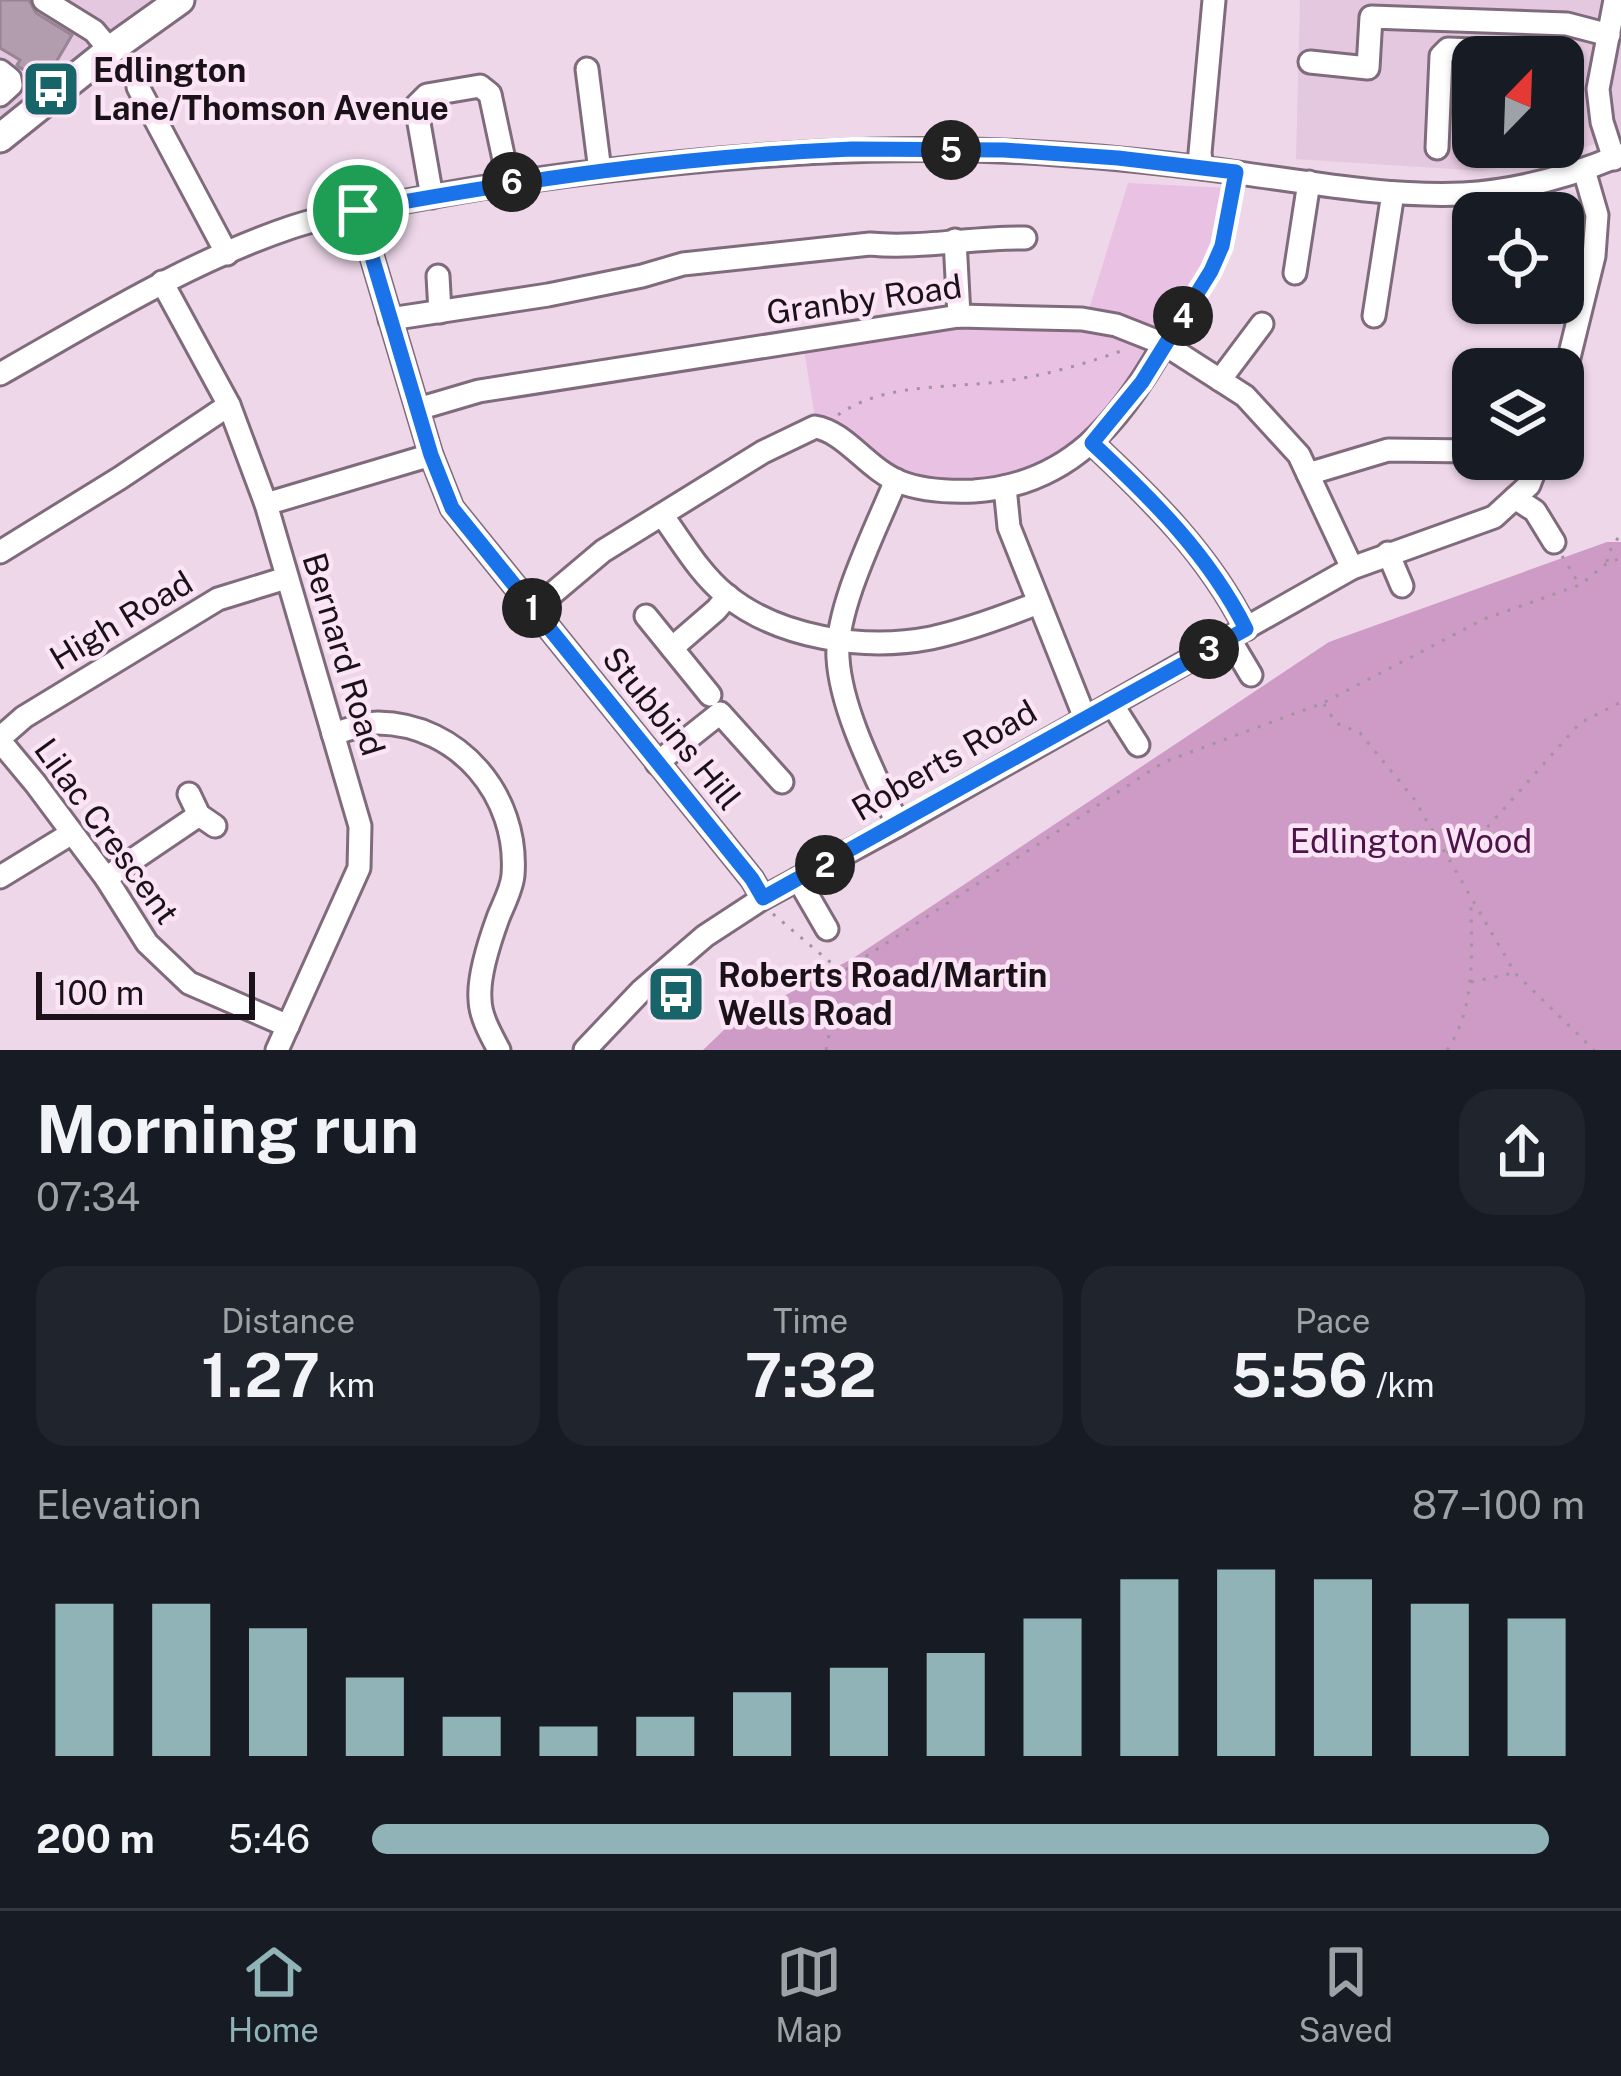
<!DOCTYPE html>
<meta charset="utf-8">
<style>
body{margin:0;font-family:"Public Sans",sans-serif;background:#20242c;color:#f1f3f6;height:100vh;display:flex;flex-direction:column;font-size:45px;white-space:nowrap}
*{box-sizing:border-box;margin:0}
p{font-size:39px;color:#9ea1a6}
.icon{flex:none;width:66px;height:66px;fill:none;stroke:currentColor;stroke-width:2;stroke-linecap:round;stroke-linejoin:round}
.map{position:relative;height:1050px;overflow:hidden}
.sheet{display:flex;flex-direction:column;background:#171b24;flex:1}
.sheet>*{flex:none}
.needle{width:78px;rotate:23deg}
.fabs{position:absolute;left:1452px;top:36px;display:grid;gap:24px}
.fabs a{display:grid;place-items:center;width:132px;height:132px;border-radius:24px;background:#171b24;box-shadow:0 3px 9px #0004;font-size:60px}
.scale{position:absolute;left:36px;bottom:30px;width:219px;box-sizing:border-box;padding-left:12px;border:6px solid #1a1218;border-top:0;font-size:33px;line-height:42px;white-space:nowrap;color:#1a1218;-webkit-text-stroke:9px #fbe4f6;paint-order:stroke}
.pin{position:absolute;display:grid;place-items:center;width:102px;height:102px;color:#fff;margin:-51px;border:6px solid #fff;border-radius:50%;box-shadow:0 3px 12px #0007}
.km{position:absolute;width:60px;height:60px;margin:-30px;border-radius:50%;background:#222;color:#fff;font-size:33px;line-height:60px;text-align:center}
.round{display:grid;place-items:center;flex:none;width:126px;height:126px;border-radius:36px;background:#20242c}
.summary{display:flex;align-items:center;justify-content:space-between;height:204px;padding:0 36px}
h1{font-size:66px;font-weight:700;line-height:90px}
.metrics{display:grid;grid-template-columns:repeat(3,1fr);gap:18px;height:204px;padding:12px 36px}
.metrics div{display:grid;align-content:center;border-radius:30px;background:#20242c;text-align:center}
.metrics b{font-size:60px;font-weight:700}
.metrics small{font-size:33px;font-weight:400}
.metrics p{font-size:33px}
.chart{height:336px;padding:24px 36px}
.chart p{display:flex;justify-content:space-between}
.chart svg{width:100%;height:216px;margin-top:12px;stroke:#8fb3b7;stroke-width:6}
ul{padding:0 36px;list-style:none;font-size:39px}
li{display:grid;grid-template-columns:192px 144px 1fr;align-items:center;height:90px}
li i{height:30px;border-radius:15px;background:#8fb3b7}
.tabs{display:flex;justify-content:space-around;align-items:center;height:168px;border-top:3px solid #363941;background:#171b24;font-size:33px;color:#9ea1a6}
.tabs a{display:grid;justify-items:center;gap:6px}
.tabs .on{color:#8fb3b7}
.map>svg:first-child{display:block}
.built{fill:#e4c8df;fill-rule:evenodd}
.green{fill:#e9c1e2}
.forest{fill:#cd9bc5}
.building{fill:#b29dae;stroke:#988494;stroke-width:3}
.lines{fill:none;stroke-linecap:round;stroke-linejoin:round}
.minor-casing{stroke:#7f6b7b;stroke-width:27}
.major-casing{stroke:#7f6b7b;stroke-width:33}
.path{stroke:#a392a0;stroke-width:3;stroke-dasharray:3 9;stroke-linecap:butt}
.minor{stroke:#fff;stroke-width:21}
.major{stroke:#fff;stroke-width:27}
.route-casing{stroke:#fff;stroke-width:24}
.route{stroke:#1a73e8;stroke-width:15}
.labels{text-anchor:middle;stroke-width:9;stroke-linejoin:round;paint-order:stroke}
.poi-label{font-size:33px;font-weight:bold;fill:#1a1218;stroke:#fbe4f6;text-anchor:start}
.street-label{font-size:33px;fill:#1a1218;stroke:#fbe4f6}
.park-label{font-size:33px;fill:#4e1349;stroke:#fbe4f6}
</style>
<div class="map">
<svg width="1621" height="1050" viewBox="0 0 1621 1050">
<rect width="100%" height="100%" fill="#edd7e9"/>
<g class="built">
<path d="M0 0H31L90 35 98 54 0 121Z"/>
<path d="M58 0H164L117 38Z"/>
<path d="M1300 0H1621V134L1586 147 1483 171 1296 159ZM1473 57H1563V147H1473Z"/>
</g>
<path class="green" d="M1128 183 1227 188 1199 279 1164 326 1147 360 1090 440 1035 473 963 489 878 471 814 412 804 349 959 322 1084 325Z"/>
<path class="forest" d="M1607 542H1621V1050H703L726 1028 855 957 1329 642Z"/>
<path class="building" d="M0 0H29L36 13 72 35 48 76 44 74 41 80 19 67 17 65 20 60 0 48Z"/>
<g class="lines">
<g class="minor-casing">
<g id="minor">
<path d="M44 0 94 31 110 50"/>
<path d="M1563 58 1569 73 1567 130"/>
<path d="M1310 62 1368 68 1371 17 1567 24 1609 35"/>
<path d="M587 69 600 171"/>
<path d="M0 71 10 79 11 85 0 95"/>
<path d="M138 87 227 254"/>
<path d="M1437 148 1441 56 1448 49 1552 53 1561 57"/>
<path d="M1614 159 1602 122 1598 89 1615 0"/>
<path d="M1202 168 1200 153 1214 0"/>
<path d="M432 197 416 106 427 95 480 86 490 94 509 183"/>
<path d="M358 210 431 455 452 508 752 879 763 898"/>
<path d="M955 240 959 316"/>
<path d="M1295 273 1309 182"/>
<path d="M438 276 440 312"/>
<path d="M162 282 229 405 266 504 360 826 359 868 277 1050"/>
<path d="M1374 316 1393 193"/>
<path d="M390 319 548 295 642 276 683 264 870 244C920 249 974 237 1025 238"/>
<path d="M0 374C94 321 188 262 292 227 329 215 368 208 407 201 460 191 514 182 568 175 731 155 893 142 1057 154 1120 158 1183 165 1246 174 1318 184 1391 197 1463 194 1517 191 1571 176 1621 155"/>
<path d="M1220 380 1262 324"/>
<path d="M1563 382 1594 256 1597 215 1584 170"/>
<path d="M418 409 479 391 959 316 1082 319 1116 325 1164 344 1245 396 1299 455 1352 568"/>
<path d="M1092 443C1152 499 1209 555 1246 629"/>
<path d="M1308 474 1388 450 1473 451"/>
<path d="M896 480C877 527 835 608 838 658 841 711 876 777 898 825"/>
<path d="M1005 487 1009 527 1085 718"/>
<path d="M1515 498 1535 511 1554 542"/>
<path d="M266 504 431 455"/>
<path d="M662 515C682 542 699 573 726 595 779 638 864 651 931 638 968 630 1003 617 1038 603"/>
<path d="M0 552 120 478 229 405"/>
<path d="M1388 553 1402 586"/>
<path d="M533 610 603 551 763 452 815 427C846 432 867 469 900 482 923 491 949 492 974 491 1069 485 1120 422 1164 344"/>
<path d="M646 616 710 695"/>
<path d="M1229 638 1251 675"/>
<path d="M672 648 716 610 728 596"/>
<path d="M1112 704 1138 745"/>
<path d="M333 734C347 730 363 723 378 723 459 724 519 796 513 875 512 889 503 905 498 918 490 940 478 975 480 999 480 1016 491 1035 499 1050"/>
<path d="M0 738 24 717 218 599 286 578"/>
<path d="M0 741 35 783 106 878 147 943 189 983 288 1026"/>
<path d="M657 763 720 713 782 782"/>
<path d="M189 794 199 815 215 826"/>
<path d="M0 877 72 833"/>
<path d="M106 878 199 815"/>
<path d="M798 879 827 929"/>
<path d="M585 1050 641 991 705 936 763 898 898 825 1352 568 1494 517 1529 485 1539 459"/>
</g>
</g>
<g class="major-casing">
<path id="major" d="M0 138 110 50 180 0"/>
</g>
<g class="path">
<path d="M1174 330 1211 271 1222 246 1233 192"/>
<path d="M838 415C878 387 928 388 975 384 1026 381 1076 367 1124 350"/>
<path d="M1562 556 1579 584"/>
<path d="M1607 562 1608 554 1621 533"/>
<path d="M1324 704 1336 723 1360 733 1414 799 1515 973 1594 1050"/>
<path d="M1447 853 1485 830 1580 723 1621 702"/>
<path d="M773 914 842 972"/>
<path d="M1471 982 1513 973"/>
<path d="M826 1050 842 972 1164 762 1323 703 1484 619 1580 585 1606 564 1621 558"/>
<path d="M1447 1050C1477 1006 1471 952 1471 901"/>
</g>
<use href="#minor" class="minor"/>
<use href="#major" class="major"/>
</g>
<g class="lines">
<g class="route-casing">
<path id="route" d="M852 149 1004 150 1118 158 1236 172 1222 246 1211 271 1142 382 1092 443C1152 499 1209 555 1246 629L763 898 752 879 452 508 431 455 358 210C522 180 685 156 852 149Z"/>
</g>
<use href="#route" class="route"/>
</g>
<defs>
<g id="bus-square" transform="scale(3)"><rect x="-9" y="-9" width="18" height="18" rx="4" fill="#176569" stroke="#fbe4f6"/><path d="M-5-6H5V4H4V6H2V4H-2V6H-4V4H-5ZM-3.5-4V0h7V-4ZM-3.5 1.2v1.5H-2V1.2ZM2 1.2v1.5H3.5V1.2Z" fill="#fff"/></g>
</defs>
<g fill-rule="evenodd">
<use href="#bus-square" x="51" y="89"/>
<use href="#bus-square" x="676" y="994"/>
</g>
<g class="labels">
<g class="poi-label">
<text x="93" y="82">Edlington<tspan x="93" dy="38">Lane/Thomson Avenue</tspan></text>
<text x="718" y="987">Roberts Road/Martin<tspan x="718" dy="38">Wells Road</tspan></text>
</g>
<g class="street-label">
<text transform="translate(864 299) rotate(-8)" y="12">Granby Road</text>
<text transform="translate(121 620) rotate(-31)" y="12">High Road</text>
<text transform="translate(344 654) rotate(73)" y="12">Bernard Road</text>
<text transform="translate(672 728) rotate(51)" y="12">Stubbins Hill</text>
<text transform="translate(944 760) rotate(-30)" y="12">Roberts Road</text>
<text transform="translate(107 831) rotate(54)" y="12">Lilac Crescent</text>
</g>
<g class="park-label">
<text x="1411" y="853">Edlington Wood</text>
</g>
</g>
</svg>
<div class="fabs">
<a><svg class="needle" viewBox="-14 -14 28 28"><path d="M0-13l5 13h-10z" fill="#e53935"/><path d="M0 13l5-13h-10z" fill="#9ea1a6"/></svg></a>
<a><svg class="icon" aria-label="locate" viewBox="0 0 24 24"><circle cx="12" cy="12" r="6"/><path d="M12 2v4M12 18v4M2 12h4M18 12h4"/></svg></a>
<a><svg class="icon" aria-label="layers" viewBox="0 0 24 24"><path d="M12 4l9 5-9 5-9-5zM3 14l9 5 9-5"/></svg></a>
</div>
<div class="scale">100 m</div>
<div class="pin" style="left:358px;top:210px;background:#1e9e55"><svg class="icon" aria-label="arrive" viewBox="0 0 24 24"><path d="M6 21V4h12l-3 4 3 4H6"/></svg></div>
<b class="km" style="left:532px;top:608px">1</b>
<b class="km" style="left:825px;top:865px">2</b>
<b class="km" style="left:1209px;top:649px">3</b>
<b class="km" style="left:1183px;top:316px">4</b>
<b class="km" style="left:951px;top:150px">5</b>
<b class="km" style="left:512px;top:182px">6</b>
</div>
<section class="sheet">
<div class="summary"><div><h1>Morning run</h1><p>07:34</p></div><a class="round"><svg class="icon" aria-label="share" viewBox="0 0 24 24"><path d="M12 15V3M7 8l5-5 5 5M5 13v7h14v-7"/></svg></a></div>
<div class="metrics">
<div><p>Distance</p><b>1.27<small> km</small></b></div>
<div><p>Time</p><b>7:32</b></div>
<div><p>Pace</p><b>5:56<small> /km</small></b></div>
</div>
<div class="chart"><p><span>Elevation</span>87–100 m</p>
<svg viewBox="0 0 160 44" preserveAspectRatio="none"><path d="M5 44V13M15 44V13M25 44V18M35 44V28M45 44V36M55 44V38M65 44V36M75 44V31M85 44V26M95 44V23M105 44V16M115 44V8M125 44V6M135 44V8M145 44V13M155 44V16"/></svg>
</div>
<ul>
<li><b>200 m</b>5:46<i style="width:97%"></i></li>
</ul>
</section>
<nav class="tabs">
<a class="on"><svg class="icon" aria-label="home" viewBox="0 0 24 24"><path d="M3 11l9-7 9 7M6 9v11h12V9"/></svg>Home</a>
<a><svg class="icon" aria-label="map" viewBox="0 0 24 24"><path d="M3 6l6-2 6 2 6-2v14l-6 2-6-2-6 2zM9 4v14M15 6v14"/></svg>Map</a>
<a><svg class="icon" aria-label="saved" viewBox="0 0 24 24"><path d="M7 4h10v16l-5-4-5 4z"/></svg>Saved</a>
</nav>
